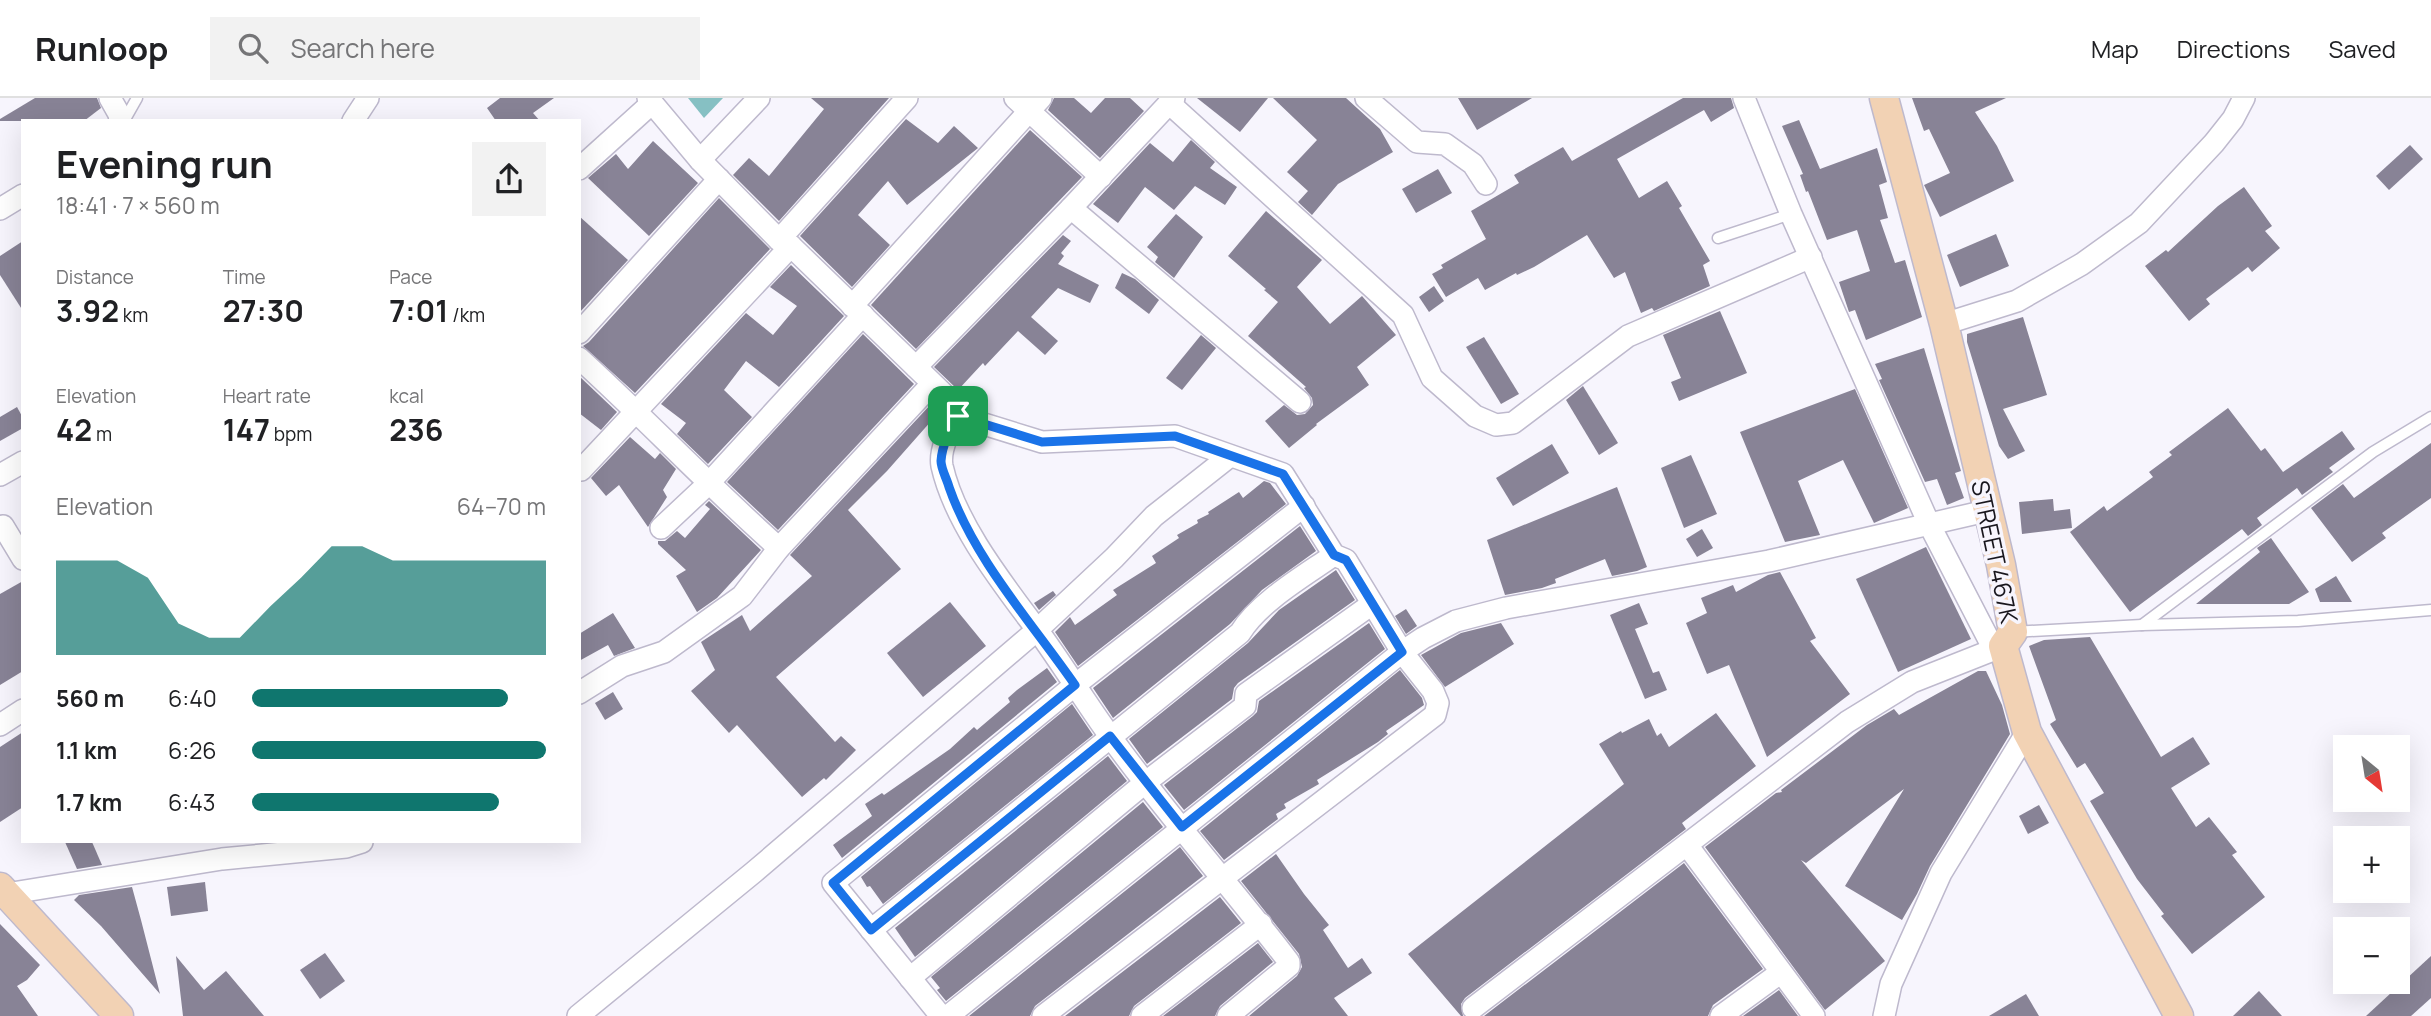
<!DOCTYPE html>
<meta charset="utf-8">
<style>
body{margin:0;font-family:Manrope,sans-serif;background:#f2f2f2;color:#202124;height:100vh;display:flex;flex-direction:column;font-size:26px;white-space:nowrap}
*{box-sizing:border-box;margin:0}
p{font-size:23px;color:#757577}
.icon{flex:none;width:38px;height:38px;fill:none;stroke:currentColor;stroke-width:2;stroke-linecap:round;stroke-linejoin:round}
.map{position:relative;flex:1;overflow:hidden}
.side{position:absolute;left:21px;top:21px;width:560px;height:724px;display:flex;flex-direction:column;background:#fff;border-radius:0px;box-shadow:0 7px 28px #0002}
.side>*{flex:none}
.needle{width:46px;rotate:150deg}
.buttons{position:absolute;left:2333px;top:637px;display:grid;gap:14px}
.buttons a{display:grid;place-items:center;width:77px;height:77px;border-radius:0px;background:#fff;box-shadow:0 7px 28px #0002;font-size:35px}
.pin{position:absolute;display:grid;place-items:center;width:60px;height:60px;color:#fff;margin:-30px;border-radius:14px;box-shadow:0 4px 10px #0006}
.round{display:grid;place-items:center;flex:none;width:74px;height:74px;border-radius:0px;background:#f2f2f2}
.summary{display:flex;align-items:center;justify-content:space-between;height:119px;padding:0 35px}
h1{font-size:38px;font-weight:700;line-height:52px}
.metrics{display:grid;grid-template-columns:repeat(3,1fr);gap:10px;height:119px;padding:7px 35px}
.metrics div{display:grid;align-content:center}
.metrics b{font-size:30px;font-weight:700}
.metrics small{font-size:19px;font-weight:400}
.metrics p{font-size:19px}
.chart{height:196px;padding:14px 35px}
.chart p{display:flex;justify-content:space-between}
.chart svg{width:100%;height:126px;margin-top:7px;fill:#0f766e;opacity:.7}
ul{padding:0 35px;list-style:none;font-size:23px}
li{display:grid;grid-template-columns:112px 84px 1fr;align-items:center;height:52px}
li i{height:18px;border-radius:9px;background:#0f766e}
header{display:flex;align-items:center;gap:42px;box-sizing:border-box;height:98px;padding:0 35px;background:#fff;border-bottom:2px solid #e0e0e0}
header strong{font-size:33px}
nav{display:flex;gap:38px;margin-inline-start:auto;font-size:24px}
.search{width:490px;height:63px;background:#f2f2f2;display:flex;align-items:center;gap:18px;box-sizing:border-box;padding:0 24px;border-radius:0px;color:#757577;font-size:26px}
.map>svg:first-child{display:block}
.water{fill:#86c0c3}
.building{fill:#888396}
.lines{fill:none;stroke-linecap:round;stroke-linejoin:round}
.lane-casing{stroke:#beb9cd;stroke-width:13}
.street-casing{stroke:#beb9cd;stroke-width:24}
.secondary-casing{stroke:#beb9cd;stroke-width:31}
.lane{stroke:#fff;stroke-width:10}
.street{stroke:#fff;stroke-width:21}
.secondary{stroke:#f2d2b4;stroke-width:28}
.route-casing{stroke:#fff;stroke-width:14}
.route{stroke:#1a73e8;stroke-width:9}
.labels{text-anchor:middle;stroke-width:7;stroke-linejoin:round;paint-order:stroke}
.street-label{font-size:24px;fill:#18161d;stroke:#f7f5fd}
</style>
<header>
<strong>Runloop</strong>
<div class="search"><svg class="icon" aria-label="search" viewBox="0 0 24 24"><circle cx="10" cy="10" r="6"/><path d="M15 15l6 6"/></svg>Search here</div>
<nav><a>Map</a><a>Directions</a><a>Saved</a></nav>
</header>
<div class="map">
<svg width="2431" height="918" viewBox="0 0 2431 918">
<rect width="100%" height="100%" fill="#f7f5fd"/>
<path class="water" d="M688 0H723L704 20Z"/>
<g class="building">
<path d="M35 0H97L101 10 84 23H0V21Z"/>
<path d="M500 0H554L533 15 540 23H496L487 10Z"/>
<path d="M811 0H889L779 123 733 77 749 60 769 78 824 11Z"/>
<path d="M1054 0H1074L1091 15 1105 0H1130L1144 13 1100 60 1048 12Z"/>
<path d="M1197 0H1268L1240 34Z"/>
<path d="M1273 0H1346L1380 31 1393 54 1338 86 1312 117 1298 104 1308 93 1287 74 1317 42Z"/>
<path d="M1458 0H1532L1477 32Z"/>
<path d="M1683 0H1731L1734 10 1711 24 1704 12 1617 61 1639 100 1667 83 1682 108 1679 110 1710 163 1703 167 1710 188 1654 213 1652 210 1641 215 1625 174 1614 180 1587 137 1534 169 1517 177 1516 175 1485 192 1478 180 1446 199 1432 176 1443 170 1441 167 1486 141 1471 113 1519 85 1514 77 1563 49 1572 63Z"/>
<path d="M1912 0H2006L1975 14 1997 48 2014 83 1940 119 1924 87 1950 75 1929 31 1924 33Z"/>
<path d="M906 21 938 45 954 28 978 50 907 107 888 83 858 117 890 147 852 189 800 138Z"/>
<path d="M1799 22 1820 71 1877 50 1887 84 1879 87 1888 120 1880 122 1895 165 1905 162 1922 219 1866 242 1855 212 1849 214 1839 184 1870 173 1857 132 1827 142 1808 93 1806 94 1800 77 1803 76 1782 28Z"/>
<path d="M1030 32 1082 79 916 251 871 207Z"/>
<path d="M1191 42 1215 64 1210 70 1237 89 1225 107 1195 88 1174 112 1145 89 1118 125 1093 106 1150 45 1173 64Z"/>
<path d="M653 43 698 85 649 138 588 80 616 56 628 71Z"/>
<path d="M2410 47 2423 61 2389 92 2376 78Z"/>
<path d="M1438 71 1452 95 1416 115 1402 91Z"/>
<path d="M2244 89 2272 128 2265 133 2280 150 2252 174 2248 169 2206 201 2210 206 2189 223 2145 168 2166 152 2168 154 2218 108Z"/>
<path d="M719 100 770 151 635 295 583 248 589 244Z"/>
<path d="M1266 113 1322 162 1297 189 1330 226 1362 198 1396 237 1357 269 1369 287 1316 326 1317 327 1289 350 1265 323 1284 307 1297 317 1305 316 1313 307 1312 300 1304 290 1306 289 1248 238 1278 204 1264 192 1266 191 1228 158Z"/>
<path d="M1176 116 1203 139 1174 180 1155 164 1158 159 1147 149Z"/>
<path d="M579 118 628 162 579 215Z"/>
<path d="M1996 136 2009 168 1960 189 1947 157Z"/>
<path d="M1063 137 1071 143 1061 155 1064 158 1058 166 1099 187 1090 205 1058 190 1031 219 1058 243 1045 257 1018 233 985 268 983 265 958 292 934 269Z"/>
<path d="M23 143V213L0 177V158Z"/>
<path d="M791 167 844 218 779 289 746 263 724 292 752 319 708 366 677 336 686 325 661 306 746 215 773 237 797 208 770 189Z"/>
<path d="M1122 175 1135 181 1159 202 1149 216 1115 190Z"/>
<path d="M1434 188 1444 203 1429 214 1419 199Z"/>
<path d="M1720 213 1747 275 1679 303 1671 284 1681 280 1663 237Z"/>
<path d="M2023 219 2047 297 2003 311 2025 353 2008 361 1999 348 1967 244V236Z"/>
<path d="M863 236 914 286 778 432 727 384Z"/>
<path d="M1201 237 1216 250 1182 292 1166 280Z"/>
<path d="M1484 239 1519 296 1501 306 1466 249Z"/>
<path d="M1924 250 1961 373 1955 375 1964 400 1947 407 1937 381 1925 384 1879 282 1882 281 1875 266Z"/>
<path d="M579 278 617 314 601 332 579 315Z"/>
<path d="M1583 288 1618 345 1599 357 1566 302Z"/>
<path d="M1855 291 1908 410 1874 425 1843 362 1798 383 1820 437 1785 444 1740 334Z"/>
<path d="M933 304 940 313 887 373 848 412 901 471 776 579 835 644 841 638 856 652 826 682 824 680 802 699 737 627 729 635 691 593 715 572 701 544 742 517 750 533 812 478 790 457Z"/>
<path d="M17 309 23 320V330L0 343V319Z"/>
<path d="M2228 310 2261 353 2265 350 2283 374 2342 333 2355 351 2329 370 2333 374 2302 397 2297 390 2257 420 2262 427 2248 438 2242 431 2130 514 2070 434 2104 408 2107 413 2153 379 2149 374 2172 357 2169 354Z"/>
<path d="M630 339 655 361 660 355 676 371 663 392 667 399 648 429 619 387 606 398 591 380Z"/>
<path d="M2431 345V400L2382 435 2386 440 2352 464 2311 410 2343 386 2354 400Z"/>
<path d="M1552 346 1569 375 1513 408 1496 380Z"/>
<path d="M1691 357 1717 416 1684 430 1661 370Z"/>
<path d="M1264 383 1270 385 1286 406 1078 568 1055 534 1070 519 1075 527 1117 497 1113 492 1156 465 1152 458 1179 440 1177 437 1198 425 1197 422 1209 416 1208 414 1239 394 1243 400Z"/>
<path d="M1617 389 1647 469 1637 473 1612 478 1605 461 1555 481 1556 485 1542 490 1505 497 1487 442Z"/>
<path d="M2053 401 2054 413 2070 411 2072 430 2022 436 2019 404Z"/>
<path d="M709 403 761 452 717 500 697 514 676 478 686 472 658 446V443H665L677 433 685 440 710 411 705 407Z"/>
<path d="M1300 428 1316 453 1262 492 1230 526 1113 620 1093 590Z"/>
<path d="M1702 431 1713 450 1697 459 1686 441Z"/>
<path d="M2271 440 2309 494 2289 506H2196L2260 454 2257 450Z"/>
<path d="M1926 449 1971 541 1898 574 1856 481Z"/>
<path d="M1336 472 1355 502 1238 585 1234 590 1232 601 1147 666 1129 641 1248 545 1279 512Z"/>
<path d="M1780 474 1816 540 1810 543 1850 596 1767 659 1729 567 1707 576 1686 525 1707 515 1701 500 1733 487 1736 494 1768 477Z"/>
<path d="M2336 478 2352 504H2320L2315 491Z"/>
<path d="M23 483V573L0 587V496Z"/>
<path d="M1053 493 1056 497 1039 512 1034 505Z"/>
<path d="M950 504 986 548 923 599 887 555Z"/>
<path d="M1639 505 1648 526 1635 531 1653 575 1659 573 1667 592 1645 601 1610 517Z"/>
<path d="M1406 511 1417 528 1406 536 1395 518Z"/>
<path d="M613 515 635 550 614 558 608 547 579 563V536Z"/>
<path d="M1369 525 1385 551 1184 712 1164 687 1253 618 1257 614 1259 603Z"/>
<path d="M1501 525 1514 546 1445 589 1421 557 1461 535Z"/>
<path d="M2090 539 2161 659 2193 639 2210 666 2171 690 2196 729 2209 719 2237 754 2232 757 2265 799 2192 856 2161 818 2164 816 2137 781 2090 703 2104 695 2085 665 2077 670 2050 626 2056 622 2029 548 2044 542Z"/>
<path d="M1047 570 1057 584 842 760 833 747 872 718 865 706 882 695 884 697 950 651 974 629 977 632 1010 604 1008 600 1017 592Z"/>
<path d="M1400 572 1422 600 1424 607 1386 633 1388 636 1378 644 1317 682 1319 686 1284 706 1286 710 1276 716 1278 721 1224 762 1200 733Z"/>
<path d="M1978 573H1986L2002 607 2010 636 1930 768 1917 796 1902 822 1845 788 1904 691 1806 765 1801 762 1885 863 1825 912 1705 749 1776 695 1782 694 1781 692 1867 627 1894 611 1899 617Z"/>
<path d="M613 594 623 611 605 622 595 605Z"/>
<path d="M1072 606 1093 637 883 806 870 788 867 789 861 779Z"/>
<path d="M1716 615 1756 668 1682 725 1686 731 1465 900 1461 906 1463 918H1461L1408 856 1624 686 1599 646 1621 633 1622 635 1649 621 1657 638 1661 635 1669 649Z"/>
<path d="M23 634V709L0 724V649Z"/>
<path d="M1108 658 1127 683 915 859 895 830Z"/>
<path d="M1143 704 1163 729 946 903 937 892 940 890 931 879Z"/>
<path d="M2039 707 2049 725 2028 736 2019 718Z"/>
<path d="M65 744H92L102 767 77 771Z"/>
<path d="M1180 749 1203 778 1035 908 1030 918H969Z"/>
<path d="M1276 756 1304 796 1329 827 1323 832 1348 870 1362 860 1372 875 1334 900 1348 918H1249L1297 878 1302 869 1299 856 1241 783Z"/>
<path d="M1684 765 1763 871 1713 907 1708 918H1484Z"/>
<path d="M205 784 208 813 171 818 167 789Z"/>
<path d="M132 789 141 822 160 896 101 828 74 802 79 797Z"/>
<path d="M1220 799 1241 825 1134 908 1129 918H1065Z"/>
<path d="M0 826 40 867 27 882 17 888 38 918H0Z"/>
<path d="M1258 845 1273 864 1220 908 1215 918H1163Z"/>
<path d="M325 855 345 883 320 901 300 872Z"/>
<path d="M176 858 204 892 226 873 264 918H183Z"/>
<path d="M2431 858V900L2411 918H2366Z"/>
<path d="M1779 892 1798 918H1743Z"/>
<path d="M2259 893 2282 918H2233Z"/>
<path d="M2026 896 2039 918H1989Z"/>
</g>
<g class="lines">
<g class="lane-casing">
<g id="lane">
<path d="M124 23 137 0"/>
<path d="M1718 140 1791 116"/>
<path d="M2142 527 2373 354 2431 319"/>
<path d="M2013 534 2142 527 2298 523 2431 512"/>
</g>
</g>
<g class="street-casing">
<g id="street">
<path d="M110 0 119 16 120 23"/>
<path d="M648 0 700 62 779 142 791 148 956 308 958 318C950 331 939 352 942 368 955 426 1003 486 1038 533 1063 567 1085 604 1110 638 1166 716 1231 788 1289 864V868L1228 918"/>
<path d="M1015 0 1101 79"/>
<path d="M1366 0 1417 44 1445 46 1473 66 1486 86"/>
<path d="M1744 0 1791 116 1929 426 1989 542 2003 548"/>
<path d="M1169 5 1403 217 1432 280 1475 318 1496 327 1513 325 1628 238 1811 159"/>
<path d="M353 23 368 0"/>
<path d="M700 62 759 0"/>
<path d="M579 71 652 5"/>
<path d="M1071 110 1300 304"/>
<path d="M0 111 23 97"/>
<path d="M779 142 907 0"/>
<path d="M852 208 1041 0"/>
<path d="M1944 226 2017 203 2082 166 2139 125 2214 45 2233 21 2244 0"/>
<path d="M579 235 719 81"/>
<path d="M579 260C647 322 710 389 779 450"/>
<path d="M916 269 1071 110 1174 0"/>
<path d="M958 318 1042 344 1175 338 1283 376 1334 457 1346 462 1402 554 1433 593 1438 605 1435 617 1043 918"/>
<path d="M581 372 791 148"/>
<path d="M0 377 23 364"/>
<path d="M3 428 23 461"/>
<path d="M661 430 708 386 863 217"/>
<path d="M579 595 622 568 664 554 742 498 779 450 932 286"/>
<path d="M0 627 23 612"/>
<path d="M1687 747 1814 918"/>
<path d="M6 796 222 761 346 749 362 744"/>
<path d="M871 832 1240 535C1259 504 1304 478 1334 457"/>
<path d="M910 880 1146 684 1245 608 1246 596 1372 506"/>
<path d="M1473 910 1847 624 1912 584 2003 548"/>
<path d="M578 918 754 774 1037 532 1114 460 1154 418 1230 358"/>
<path d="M941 918 833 785 1075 587 1304 408"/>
<path d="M948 918 1402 554 1423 540 1456 523 1506 510 1769 463 1986 413"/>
<path d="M1142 918 1261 826"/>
<path d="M1721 918 1780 875"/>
<path d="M1884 918 1891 886 1941 775 2027 634"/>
</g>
</g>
<g class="secondary-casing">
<g id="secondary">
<path d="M1884 0 1944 226 2001 467 2013 534 2003 548 2027 634 2179 918"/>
<path d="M0 789 119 918"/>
</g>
</g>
<use href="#lane" class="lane"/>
<use href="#street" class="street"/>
<use href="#secondary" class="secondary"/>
</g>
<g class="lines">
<g class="route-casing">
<path id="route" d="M958 318 1042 344 1175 338 1283 376 1334 457 1346 462 1402 554 1182 729 1110 638 871 832 833 785 1075 587C1032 525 974 461 949 389 947 381 941 371 941 363 942 347 950 332 958 318Z"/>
</g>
<use href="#route" class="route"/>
</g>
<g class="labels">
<g class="street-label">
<text transform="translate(1994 454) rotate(78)" y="8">STREET 467K</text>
</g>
</g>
</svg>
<div class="buttons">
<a><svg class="needle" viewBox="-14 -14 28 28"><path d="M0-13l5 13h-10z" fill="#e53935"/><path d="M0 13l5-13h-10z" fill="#757577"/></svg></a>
<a>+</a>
<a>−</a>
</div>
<div class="pin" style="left:958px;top:318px;background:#1e9e55"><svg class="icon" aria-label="arrive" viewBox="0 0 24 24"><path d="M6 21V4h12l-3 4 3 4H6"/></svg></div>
<section class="side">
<div class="summary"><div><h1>Evening run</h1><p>18:41 · 7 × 560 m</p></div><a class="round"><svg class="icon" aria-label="share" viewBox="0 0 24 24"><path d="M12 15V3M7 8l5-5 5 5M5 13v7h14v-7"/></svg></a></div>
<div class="metrics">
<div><p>Distance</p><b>3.92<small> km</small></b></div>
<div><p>Time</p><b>27:30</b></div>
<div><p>Pace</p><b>7:01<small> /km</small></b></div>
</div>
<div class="metrics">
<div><p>Elevation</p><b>42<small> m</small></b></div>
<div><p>Heart rate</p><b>147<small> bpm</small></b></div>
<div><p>kcal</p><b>236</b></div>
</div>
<div class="chart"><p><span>Elevation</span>64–70 m</p>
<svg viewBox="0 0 160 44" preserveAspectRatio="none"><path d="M0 44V11L10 11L20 11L30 17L40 33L50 38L60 38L70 27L80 17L90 6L100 6L110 11L120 11L130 11L140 11L150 11L160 11V44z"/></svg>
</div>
<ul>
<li><b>560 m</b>6:40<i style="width:87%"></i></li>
<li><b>1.1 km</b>6:26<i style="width:100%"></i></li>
<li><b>1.7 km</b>6:43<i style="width:84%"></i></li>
</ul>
</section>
</div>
